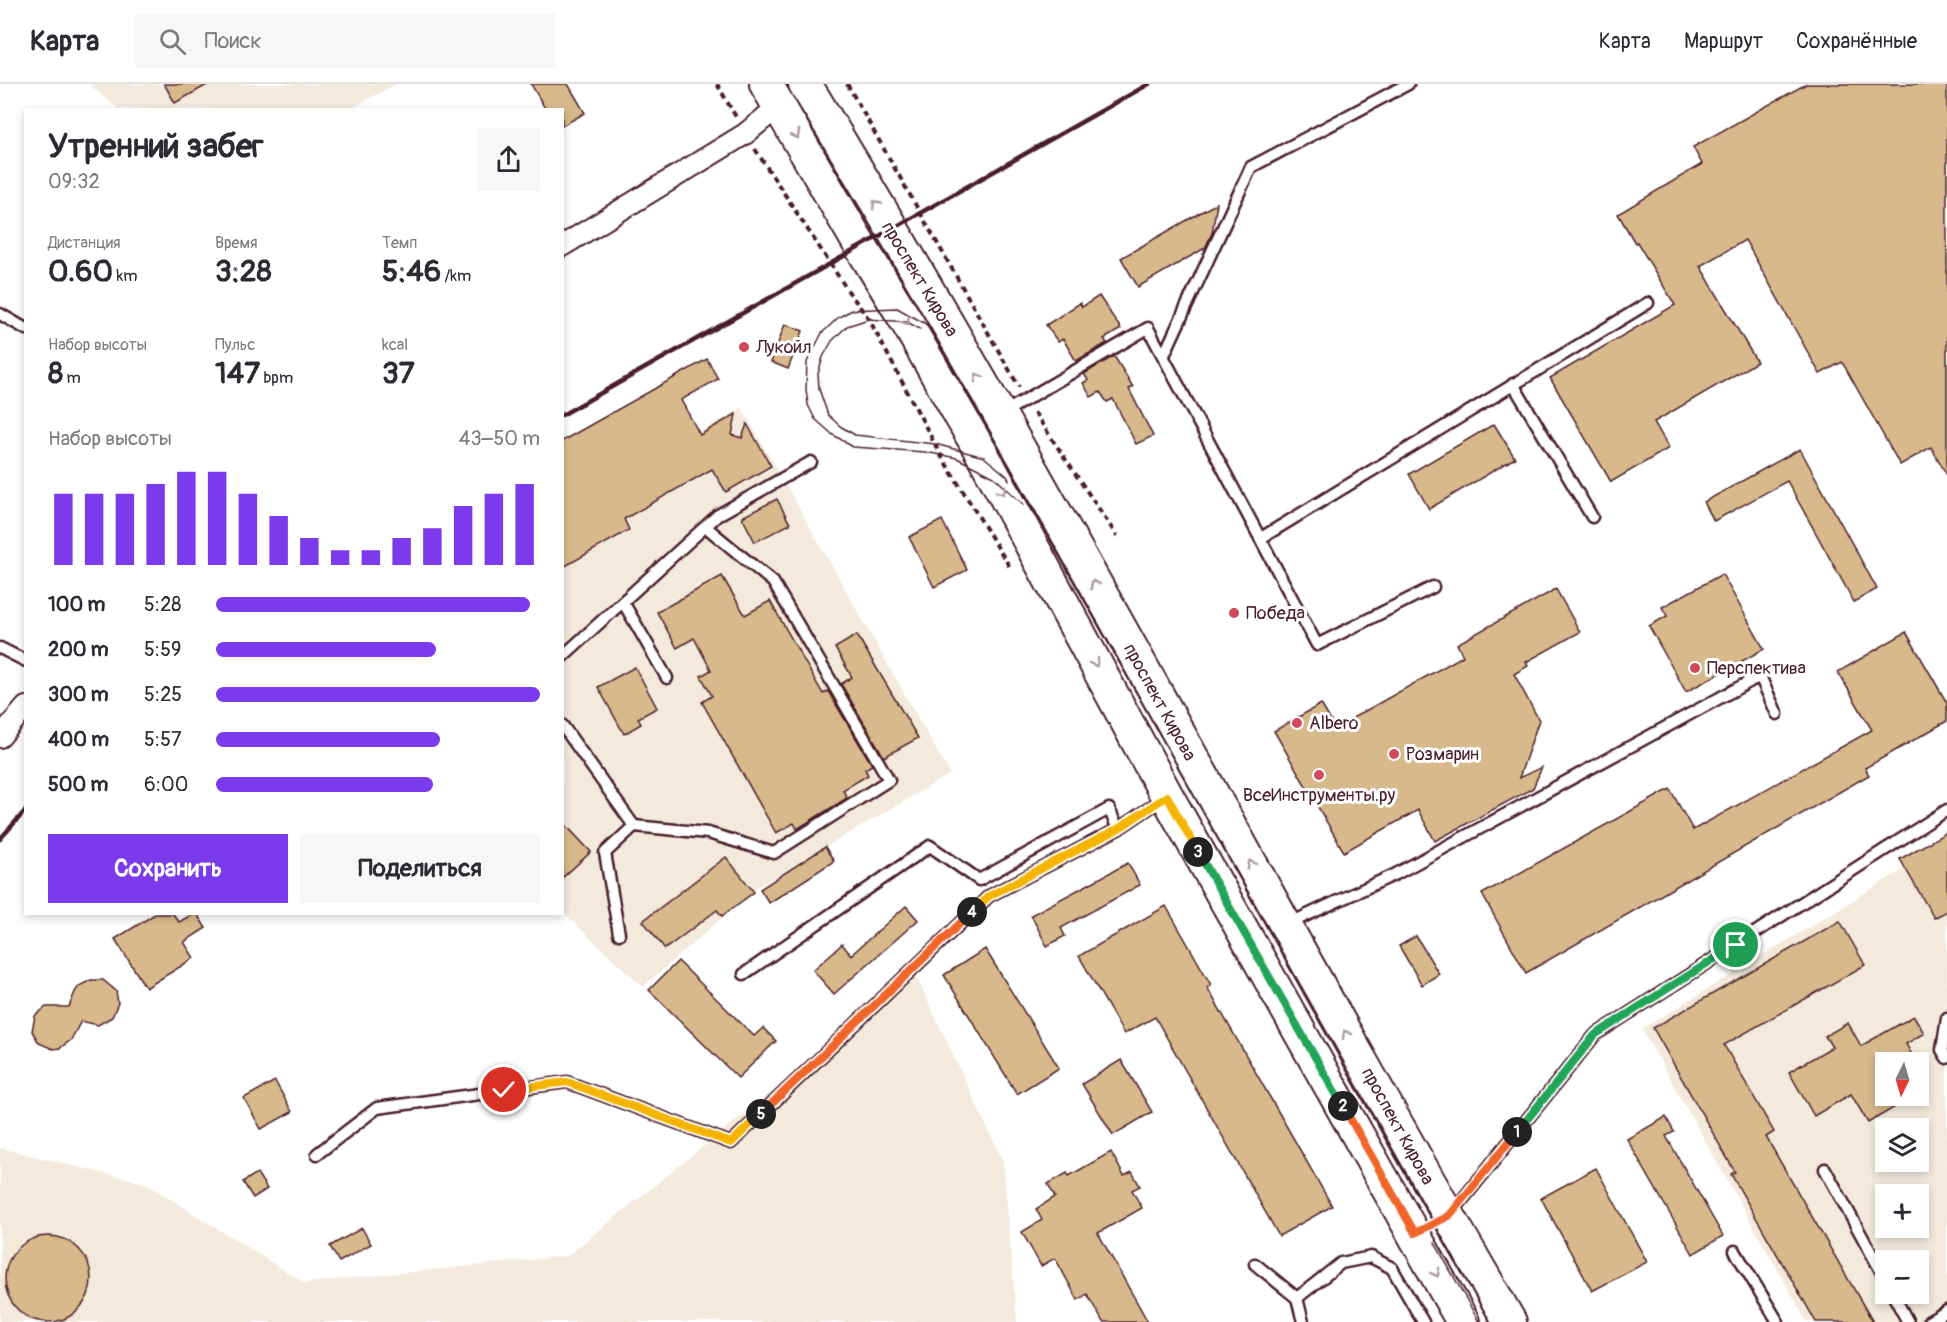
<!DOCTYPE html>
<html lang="ru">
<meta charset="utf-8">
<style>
body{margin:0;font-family:Pangolin,sans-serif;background:#f7f7f7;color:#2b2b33;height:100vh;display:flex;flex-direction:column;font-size:22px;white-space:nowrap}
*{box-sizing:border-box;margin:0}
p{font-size:20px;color:#7c7c81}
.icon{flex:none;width:33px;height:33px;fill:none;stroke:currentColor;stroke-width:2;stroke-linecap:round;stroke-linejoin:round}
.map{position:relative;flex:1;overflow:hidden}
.sheet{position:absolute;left:24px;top:24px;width:540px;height:807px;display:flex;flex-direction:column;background:#fff;border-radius:0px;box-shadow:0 3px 9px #0003}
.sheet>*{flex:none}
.needle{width:39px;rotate:185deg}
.fabs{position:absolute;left:1875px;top:968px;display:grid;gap:12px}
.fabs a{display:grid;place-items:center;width:54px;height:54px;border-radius:0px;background:#fff;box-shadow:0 3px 9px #0003;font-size:30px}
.pin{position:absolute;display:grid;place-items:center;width:51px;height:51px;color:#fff;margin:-26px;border:3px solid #fff;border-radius:50%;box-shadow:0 2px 6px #0007}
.km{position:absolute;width:30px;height:30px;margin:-15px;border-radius:50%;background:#222;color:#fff;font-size:16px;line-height:30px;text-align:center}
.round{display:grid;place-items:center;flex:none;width:63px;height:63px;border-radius:0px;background:#f7f7f7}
.summary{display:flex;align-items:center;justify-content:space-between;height:102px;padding:0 24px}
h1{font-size:33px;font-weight:800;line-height:45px}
.metrics{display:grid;grid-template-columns:repeat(3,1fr);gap:9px;height:102px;padding:6px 24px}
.metrics div{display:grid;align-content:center}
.metrics b{font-size:30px;font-weight:800}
.metrics small{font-size:16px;font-weight:400}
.metrics p{font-size:16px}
.chart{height:168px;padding:12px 24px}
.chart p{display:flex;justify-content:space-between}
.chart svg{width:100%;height:108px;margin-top:6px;stroke:#7c3aed;stroke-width:6}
.action{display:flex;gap:12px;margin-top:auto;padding:12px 24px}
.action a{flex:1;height:69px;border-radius:0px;background:#7c3aed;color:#fff;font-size:24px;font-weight:800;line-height:69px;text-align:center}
.action a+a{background:#f7f7f7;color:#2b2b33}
ul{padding:0 24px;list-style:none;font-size:20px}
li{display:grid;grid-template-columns:96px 72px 1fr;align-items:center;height:45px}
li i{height:15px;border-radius:8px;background:#7c3aed}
header{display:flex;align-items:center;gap:36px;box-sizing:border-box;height:84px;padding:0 30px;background:#fff;border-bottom:2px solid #e1e1e2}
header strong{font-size:28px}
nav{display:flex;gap:33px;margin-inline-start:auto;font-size:21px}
.search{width:420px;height:54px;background:#f7f7f7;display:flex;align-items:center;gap:15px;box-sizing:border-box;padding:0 21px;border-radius:0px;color:#7c7c81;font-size:22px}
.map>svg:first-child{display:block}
.built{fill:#f3eadc;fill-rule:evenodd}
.building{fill:#d8b98b;stroke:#4a1f2b;stroke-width:1.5}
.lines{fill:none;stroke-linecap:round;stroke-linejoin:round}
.service-casing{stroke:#4a1f2b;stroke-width:15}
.minor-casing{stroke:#4a1f2b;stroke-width:24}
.primary-casing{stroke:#4a1f2b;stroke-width:36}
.path{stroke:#4a1f2b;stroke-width:4;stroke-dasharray:6 4.5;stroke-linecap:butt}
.service{stroke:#fff;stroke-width:10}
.minor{stroke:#fff;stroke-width:20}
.primary{stroke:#fff;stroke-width:32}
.tram{stroke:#4a1f2b;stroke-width:1.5}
.rail{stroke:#4a1f2b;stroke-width:4.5}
.oneway{stroke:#ae9aa0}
.split-1-casing{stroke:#fff;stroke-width:12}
.split-2-casing{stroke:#fff;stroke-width:12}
.split-3-casing{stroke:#fff;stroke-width:12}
.split-4-casing{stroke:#fff;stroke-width:12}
.split-5-casing{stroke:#fff;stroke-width:12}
.split-6-casing{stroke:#fff;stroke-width:12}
.split-1{stroke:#22a559;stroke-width:8}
.split-2{stroke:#f0652b;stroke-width:8}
.split-3{stroke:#22a559;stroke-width:8}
.split-4{stroke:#f5b400;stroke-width:8}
.split-5{stroke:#f0652b;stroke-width:8}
.split-6{stroke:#f5b400;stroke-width:8}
.poi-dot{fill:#d1495b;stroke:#fff;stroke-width:2}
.labels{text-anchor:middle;stroke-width:6;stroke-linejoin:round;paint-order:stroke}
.street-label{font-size:18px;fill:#4a1f2b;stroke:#fff}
.poi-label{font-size:18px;fill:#4a1f2b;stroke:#fff;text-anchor:start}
</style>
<header>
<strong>Карта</strong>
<div class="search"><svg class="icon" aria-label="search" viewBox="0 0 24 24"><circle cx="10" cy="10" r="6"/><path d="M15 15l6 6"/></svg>Поиск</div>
<nav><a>Карта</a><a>Маршрут</a><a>Сохранённые</a></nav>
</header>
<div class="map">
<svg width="1947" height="1238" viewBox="0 0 1947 1238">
<rect width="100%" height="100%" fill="#fff"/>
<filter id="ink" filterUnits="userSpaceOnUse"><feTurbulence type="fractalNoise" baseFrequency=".0167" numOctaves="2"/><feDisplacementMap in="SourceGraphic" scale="12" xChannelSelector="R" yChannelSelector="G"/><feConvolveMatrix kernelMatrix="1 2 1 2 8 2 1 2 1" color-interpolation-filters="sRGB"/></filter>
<g filter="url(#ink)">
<g class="built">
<path d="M89 0H396L349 26 118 25Z"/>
<path d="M742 324 950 690 756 804 643 903 563 828 562 426Z"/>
<path d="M1947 759V1238H1807L1642 945ZM1886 978H1918V1011H1886ZM1886 1044H1918V1077H1886ZM1886 1110H1918V1143H1886ZM1886 1176H1918V1209H1886Z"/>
<path d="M916 892 1003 1077 1017 1238H0V1064L145 1099 304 1199 567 1172Z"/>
</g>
<g class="building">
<path d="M164 0H209L175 19Z"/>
<path d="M531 0H568L585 29 562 42V26H546Z"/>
<path d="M1806 0H1947V391L1931 363 1900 381 1842 278 1820 290 1745 156 1700 182 1757 278 1654 338 1669 364 1611 398 1550 294 1675 221 1637 158 1635 159 1618 130 1702 80 1693 63Z"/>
<path d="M1217 119 1212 149 1205 164 1138 203 1121 174Z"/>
<path d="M1099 212 1121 245 1104 255 1107 259 1076 277 1063 255 1058 258 1046 241 1080 219 1082 223Z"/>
<path d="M785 240 803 247 788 285 771 278Z"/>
<path d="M1114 272 1133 303 1129 305 1153 352 1136 360 1113 315 1107 318 1100 308 1091 313 1083 299 1088 296 1084 290Z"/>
<path d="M707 275 718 295 681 316 700 351 736 330 732 351 742 354 747 340 771 382 726 408 712 385 624 435 629 446 562 484V357Z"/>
<path d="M1494 340 1515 374 1429 425 1409 390Z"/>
<path d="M1800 365 1877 505 1854 518 1787 397 1714 437 1704 418Z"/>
<path d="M777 415 790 440 755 458 742 433Z"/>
<path d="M942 436 967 486 934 503 909 453Z"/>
<path d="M1722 490 1764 565 1686 608 1649 542 1667 532 1662 523Z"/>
<path d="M722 492 745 531 770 517 823 610 828 607 872 681 865 685 868 691 843 706 847 714 797 745 794 739 776 749 702 618 712 612 701 592 711 586 694 554 677 564 657 528Z"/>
<path d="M1556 505 1580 548 1526 578 1528 582 1514 590 1539 636 1519 694 1542 683 1533 704 1435 757 1418 726 1344 768 1274 647 1321 620 1335 644 1463 572 1457 560Z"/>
<path d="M1906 548 1947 619V637L1865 684 1869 691 1526 889 1482 810 1670 705 1693 746 1872 646 1838 588Z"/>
<path d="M857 551 918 654 884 673 841 600 852 593 835 564Z"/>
<path d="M635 583 657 624 638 634 641 640 624 650 598 603Z"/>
<path d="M562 737 591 768 562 794Z"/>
<path d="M1947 748V827L1934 834 1900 775Z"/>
<path d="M825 763 834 777 769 819 760 805Z"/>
<path d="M726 773 754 808 722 832 717 826 665 865 643 837Z"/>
<path d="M1128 779 1140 801 1061 844 1065 852 1047 862 1031 831Z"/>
<path d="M906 822 918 836 834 910 813 886 842 860 851 871Z"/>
<path d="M1166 822 1211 901 1207 903 1332 1122 1279 1152 1155 933 1124 950 1079 872Z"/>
<path d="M155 830H173L179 838 193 830H197L206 844 184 858 194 874 146 904 115 855Z"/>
<path d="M1840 837 1865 881 1724 961 1774 1048 1766 1053 1873 1238H1816L1731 1090 1735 1088 1653 944Z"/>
<path d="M1416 852 1439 890 1422 901 1399 862Z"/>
<path d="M985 865 1059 984 1017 1010 944 891Z"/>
<path d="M678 877 754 952 763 944 776 957 738 994 649 906Z"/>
<path d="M91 896H103L116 907 118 919 112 933 98 941 81 937 71 956 60 964 53 965 39 959 32 947 35 932 46 923H69L75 908 79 902Z"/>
<path d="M1914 932 1924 949 1906 960 1916 978H1886V1011H1891L1897 1022 1868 1039 1851 1010 1814 1032 1789 988 1832 963 1825 952 1848 939 1861 962Z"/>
<path d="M1121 976 1152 1028 1113 1051 1082 1000Z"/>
<path d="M275 997 292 1028 261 1045 244 1014Z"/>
<path d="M1666 1033 1674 1048 1666 1052 1723 1152 1693 1170 1627 1055Z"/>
<path d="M1111 1068 1124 1092 1132 1088 1140 1102 1132 1106 1142 1124 1098 1149 1148 1238H1103L1087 1210 1078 1216 1055 1174 1041 1182 1022 1148 1042 1136 1036 1125 1055 1113 1048 1100 1067 1089 1069 1092Z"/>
<path d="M1596 1084 1647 1178 1592 1207 1541 1114Z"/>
<path d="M257 1089 267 1105 253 1114 243 1098Z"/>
<path d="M362 1144 371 1160 339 1178 330 1162Z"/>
<circle cx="48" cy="1195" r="43"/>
</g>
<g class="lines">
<g class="service-casing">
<g id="service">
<path d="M0 230 26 245"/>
<path d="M1164 271 1251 83 1408 0"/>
<path d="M1513 300 1592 433"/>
<path d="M1003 329 1148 244 1317 561 1433 503"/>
<path d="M1261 454 1648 219"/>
<path d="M623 518 667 594"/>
<path d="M0 564 26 577"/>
<path d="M562 573 718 431 811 378"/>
<path d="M562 641 634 742"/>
<path d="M1288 840 1396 790 1760 592 1777 630"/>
<path d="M619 850 605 769 634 742 708 749 774 769 889 696 773 498 706 443"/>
<path d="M744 890 930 762 979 796 1109 725 1118 745"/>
<path d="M1947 934 1942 966 1947 974"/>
<path d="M317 1070 377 1024 567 998 731 1059 989 812 1118 745 1164 714"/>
<path d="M1825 1085 1886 1196"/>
<path d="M1451 1130 1595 951 1947 726"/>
<path d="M1735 1167 1778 1238"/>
<path d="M1255 1180 1297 1214 1303 1238"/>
<path d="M1892 1209 1908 1238"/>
<path d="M1297 1214 1341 1179 1371 1173 1392 1184 1423 1238"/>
<path d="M1928 1238 1947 1227"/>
</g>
</g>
<g class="minor-casing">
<g id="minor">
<path d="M562 162 745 50 779 22"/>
<path d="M0 653 26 623"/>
</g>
</g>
<g class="primary-casing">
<g id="primary">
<path d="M766 0 861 163 907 238 984 373 1167 712 1463 1238"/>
<path d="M805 0C1053 405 1271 828 1510 1238"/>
</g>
</g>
<g class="path">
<path d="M717 0 736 33"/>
<path d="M847 0 1019 303"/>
<path d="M755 65 848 207 869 235 940 370 1011 485"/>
<path d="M1034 328 1117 452"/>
</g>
<use href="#service" class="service"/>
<use href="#minor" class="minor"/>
<use href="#primary" class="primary"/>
<g class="tram">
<path d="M920 245 907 238 869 235 847 242 832 257 823 273 818 290 819 305 828 331 840 342 855 351 935 360 984 373 1007 392 1009 396"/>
<path d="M1024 421 994 393 957 374 925 368 853 363 832 350 815 335 808 321 806 305 807 278 822 249 839 233 852 226 897 224 926 240 1012 388 1490 1238"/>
<path d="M1435 1159 1479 1238"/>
</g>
<g class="rail">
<path d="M562 331 1149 0"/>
<path d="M0 755 26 726"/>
</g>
</g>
<defs><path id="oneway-chevron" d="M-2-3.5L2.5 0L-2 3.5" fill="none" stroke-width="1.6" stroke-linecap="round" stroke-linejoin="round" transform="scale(1.5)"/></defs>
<g class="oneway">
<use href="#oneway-chevron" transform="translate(796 51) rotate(60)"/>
<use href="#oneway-chevron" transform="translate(876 120) rotate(-121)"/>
<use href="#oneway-chevron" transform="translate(906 237) rotate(57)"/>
<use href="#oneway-chevron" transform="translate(978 293) rotate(-120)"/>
<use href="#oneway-chevron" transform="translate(1002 407) rotate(60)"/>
<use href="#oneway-chevron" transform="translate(1094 500) rotate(-119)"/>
<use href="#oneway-chevron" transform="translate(1095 579) rotate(62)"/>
<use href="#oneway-chevron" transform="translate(1251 780) rotate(-119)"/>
<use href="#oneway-chevron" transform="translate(1346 950) rotate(-119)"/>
<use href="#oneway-chevron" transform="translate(1436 1189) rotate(61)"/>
</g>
</g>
<g class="lines" filter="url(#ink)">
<g class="split-1-casing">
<path id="split-1" d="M1517 1048 1595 951 1736 861"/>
</g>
<g class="split-2-casing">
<path id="split-2" d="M1343 1022 1415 1149 1449 1132 1517 1048"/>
</g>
<g class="split-3-casing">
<path id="split-3" d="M1198 768 1343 1022"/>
</g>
<g class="split-4-casing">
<path id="split-4" d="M972 828 989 812 1118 745 1167 712 1198 768"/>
</g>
<g class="split-5-casing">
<path id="split-5" d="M761 1030 972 828"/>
</g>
<g class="split-6-casing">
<path id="split-6" d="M504 1006 567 998 731 1059 761 1030"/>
</g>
<use href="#split-1" class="split-1"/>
<use href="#split-2" class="split-2"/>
<use href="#split-3" class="split-3"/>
<use href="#split-4" class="split-4"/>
<use href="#split-5" class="split-5"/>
<use href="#split-6" class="split-6"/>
</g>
<g class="poi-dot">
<circle cx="744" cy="263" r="6"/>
<circle cx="1234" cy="529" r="6"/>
<circle cx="1695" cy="584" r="6"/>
<circle cx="1297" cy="639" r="6"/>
<circle cx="1394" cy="670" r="6"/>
<circle cx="1319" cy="691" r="6"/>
</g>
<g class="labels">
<g class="street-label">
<text transform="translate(920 195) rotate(59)" y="6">проспект Кирова</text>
<text transform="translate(1160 618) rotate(61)" y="6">проспект Кирова</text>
<text transform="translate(1398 1042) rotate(61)" y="6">проспект Кирова</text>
</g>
<g class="poi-label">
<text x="756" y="269">Лукойл</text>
<text x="1246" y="535">Победа</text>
<text x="1707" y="590">Перспектива</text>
<text x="1309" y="645">Albero</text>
<text x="1406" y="676">Розмарин</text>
<text x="1319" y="717" text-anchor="middle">ВсеИнструменты.ру</text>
</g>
</g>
</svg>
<div class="fabs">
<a><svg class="needle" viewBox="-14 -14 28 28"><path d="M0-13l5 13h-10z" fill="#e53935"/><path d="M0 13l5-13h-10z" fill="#7c7c81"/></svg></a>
<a><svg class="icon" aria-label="layers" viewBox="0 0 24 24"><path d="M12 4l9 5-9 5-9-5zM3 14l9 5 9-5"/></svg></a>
<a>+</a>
<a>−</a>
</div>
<div class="pin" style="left:1736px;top:861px;background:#1e9e55"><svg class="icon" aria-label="arrive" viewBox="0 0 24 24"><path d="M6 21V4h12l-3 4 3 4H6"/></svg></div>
<div class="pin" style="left:504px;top:1006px;background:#d93025"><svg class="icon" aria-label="check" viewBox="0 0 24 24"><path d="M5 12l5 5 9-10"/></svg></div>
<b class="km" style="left:1517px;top:1048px">1</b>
<b class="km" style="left:1343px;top:1022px">2</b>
<b class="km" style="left:1198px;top:768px">3</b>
<b class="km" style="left:972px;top:828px">4</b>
<b class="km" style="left:761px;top:1030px">5</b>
<section class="sheet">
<div class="summary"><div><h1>Утренний забег</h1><p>09:32</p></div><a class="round"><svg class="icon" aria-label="share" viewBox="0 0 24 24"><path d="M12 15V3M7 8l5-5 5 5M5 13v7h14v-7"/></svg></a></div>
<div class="metrics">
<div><p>Дистанция</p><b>0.60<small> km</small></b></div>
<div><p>Время</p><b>3:28</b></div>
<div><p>Темп</p><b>5:46<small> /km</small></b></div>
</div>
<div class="metrics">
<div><p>Набор высоты</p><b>8<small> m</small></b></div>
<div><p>Пульс</p><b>147<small> bpm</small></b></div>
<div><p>kcal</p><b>37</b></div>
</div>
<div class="chart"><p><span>Набор высоты</span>43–50 m</p>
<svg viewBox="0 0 160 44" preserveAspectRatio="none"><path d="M5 44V15M15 44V15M25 44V15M35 44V11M45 44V6M55 44V6M65 44V15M75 44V24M85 44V33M95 44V38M105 44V38M115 44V33M125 44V29M135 44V20M145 44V15M155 44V11"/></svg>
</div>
<ul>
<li><b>100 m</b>5:28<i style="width:97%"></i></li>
<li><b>200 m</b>5:59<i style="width:68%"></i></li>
<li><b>300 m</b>5:25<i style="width:100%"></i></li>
<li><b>400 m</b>5:57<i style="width:69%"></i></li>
<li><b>500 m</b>6:00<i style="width:67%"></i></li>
</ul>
<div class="action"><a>Сохранить</a><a>Поделиться</a></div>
</section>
</div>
